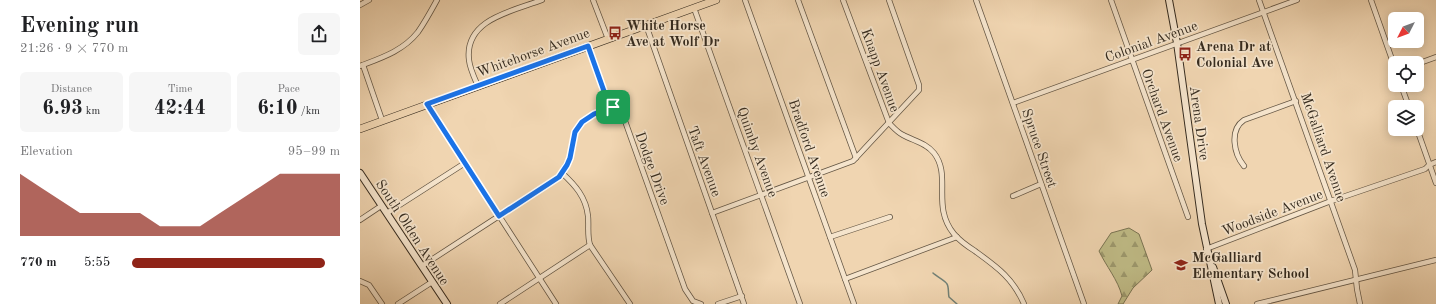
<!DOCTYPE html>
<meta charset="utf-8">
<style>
body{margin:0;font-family:"Old Standard TT",serif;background:#f6f6f6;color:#202124;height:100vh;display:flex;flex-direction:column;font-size:15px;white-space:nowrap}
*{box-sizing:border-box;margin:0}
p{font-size:13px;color:#757577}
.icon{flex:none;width:22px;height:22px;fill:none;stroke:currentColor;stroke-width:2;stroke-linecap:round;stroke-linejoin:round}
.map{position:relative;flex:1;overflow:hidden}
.panel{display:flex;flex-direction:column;background:#fff;width:360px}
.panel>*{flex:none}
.needle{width:26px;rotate:228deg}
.controls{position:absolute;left:1028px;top:12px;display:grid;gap:8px}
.controls a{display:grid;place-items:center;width:36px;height:36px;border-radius:6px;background:#fff;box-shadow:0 2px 10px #0003;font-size:20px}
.pin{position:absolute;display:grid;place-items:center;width:34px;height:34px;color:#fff;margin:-17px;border-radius:8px;box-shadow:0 2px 6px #0006}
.round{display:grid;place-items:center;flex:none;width:42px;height:42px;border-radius:6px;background:#f6f6f6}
.overview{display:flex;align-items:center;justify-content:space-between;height:68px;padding:0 20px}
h1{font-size:22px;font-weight:700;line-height:30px}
.stats{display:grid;grid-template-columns:repeat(3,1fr);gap:6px;height:68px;padding:4px 20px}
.stats div{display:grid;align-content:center;border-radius:6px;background:#f6f6f6;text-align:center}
.stats b{font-size:20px;font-weight:700}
.stats small{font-size:11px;font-weight:400}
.stats p{font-size:11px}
.chart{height:112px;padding:8px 20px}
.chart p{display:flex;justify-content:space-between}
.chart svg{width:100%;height:72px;margin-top:4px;fill:#8f2418;opacity:.7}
ul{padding:0 20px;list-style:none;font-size:13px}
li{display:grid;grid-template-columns:64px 48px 1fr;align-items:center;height:30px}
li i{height:10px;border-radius:5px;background:#8f2418}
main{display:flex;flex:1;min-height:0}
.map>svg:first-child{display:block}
.forest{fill:url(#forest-firs);stroke:#7a7453}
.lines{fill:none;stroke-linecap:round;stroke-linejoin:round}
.stream{stroke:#728076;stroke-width:1.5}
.minor-casing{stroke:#645644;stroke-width:6}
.secondary-casing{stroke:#352b1f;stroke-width:8}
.primary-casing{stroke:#352b1f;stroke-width:8}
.minor{stroke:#f5e4cc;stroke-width:4.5}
.secondary{stroke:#f5e4cc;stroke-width:6}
.primary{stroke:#f0d5b1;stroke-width:7}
.route-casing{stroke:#fff;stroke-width:8}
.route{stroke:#1a73e8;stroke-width:5}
.labels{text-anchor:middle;stroke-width:3.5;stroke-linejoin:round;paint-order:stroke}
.poi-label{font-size:14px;font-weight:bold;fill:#352b1f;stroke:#f5e4cc;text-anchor:start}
.street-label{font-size:14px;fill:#352b1f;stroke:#f5e4cc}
</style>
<main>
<section class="panel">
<div class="overview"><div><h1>Evening run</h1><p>21:26 · 9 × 770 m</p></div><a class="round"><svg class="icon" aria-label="share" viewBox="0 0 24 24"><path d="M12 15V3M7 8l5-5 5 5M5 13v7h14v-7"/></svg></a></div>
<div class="stats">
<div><p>Distance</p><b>6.93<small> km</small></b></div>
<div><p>Time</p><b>42:44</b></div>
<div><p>Pace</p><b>6:10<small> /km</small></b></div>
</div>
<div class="chart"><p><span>Elevation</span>95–99 m</p>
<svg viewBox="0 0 160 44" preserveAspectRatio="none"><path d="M0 44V6L10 14L20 22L30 30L40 30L50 30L60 30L70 38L80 38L90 38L100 30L110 22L120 14L130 6L140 6L150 6L160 6V44z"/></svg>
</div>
<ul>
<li><b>770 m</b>5:55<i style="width:93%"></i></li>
</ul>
</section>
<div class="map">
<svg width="1076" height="304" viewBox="0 0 1076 304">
<defs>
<pattern id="forest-firs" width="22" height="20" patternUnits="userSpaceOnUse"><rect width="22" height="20" fill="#c0bc87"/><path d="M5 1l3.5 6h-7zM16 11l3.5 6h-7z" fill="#9d996e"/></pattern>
</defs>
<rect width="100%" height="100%" fill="#f0d5b1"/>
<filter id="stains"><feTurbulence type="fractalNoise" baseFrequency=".005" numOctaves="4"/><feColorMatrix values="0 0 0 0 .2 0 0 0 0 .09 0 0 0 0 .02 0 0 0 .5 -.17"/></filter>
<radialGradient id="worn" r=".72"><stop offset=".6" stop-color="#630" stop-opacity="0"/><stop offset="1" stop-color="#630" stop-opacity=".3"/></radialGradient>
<path class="forest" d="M769 228 779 234 792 270 773 288 763 304H758L762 296C758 280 746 266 739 251L751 233Z"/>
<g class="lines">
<path class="stream" d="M573 273C576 276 586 281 587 284 589 287 588 293 589 297L597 304"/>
<g class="minor-casing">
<g id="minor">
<path d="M233 0 248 39"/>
<path d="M385 0 494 304"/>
<path d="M438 0 496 158"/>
<path d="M483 0 529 123C533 127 537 132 543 135 554 141 566 143 574 153 592 176 571 206 594 234 600 241 607 246 615 251 637 267 653 278 664 304"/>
<path d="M616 0 724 304"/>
<path d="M751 0 828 217"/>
<path d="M899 0 995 270 997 289 1000 304"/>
<path d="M1011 0 1035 68"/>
<path d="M0 5 9 0"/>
<path d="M334 8 440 304"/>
<path d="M286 25 384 304"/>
<path d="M228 46 245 94 265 121 325 289 333 301 341 304"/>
<path d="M1057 64 1076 57"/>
<path d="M3 65 22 120"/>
<path d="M0 66C21 58 43 51 58 32 65 22 71 11 77 0"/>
<path d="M1041 85 1049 107"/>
<path d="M118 86C114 77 110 69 109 60 104 19 153 11 182 0"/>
<path d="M653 103 937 0"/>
<path d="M67 104 196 304"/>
<path d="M1057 129 1076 183"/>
<path d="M884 166C874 154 869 130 884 120L936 101"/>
<path d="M202 173C215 185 226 197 228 216 229 226 227 235 230 245L270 304"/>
<path d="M653 196 681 184"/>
<path d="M27 213 105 163"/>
<path d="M352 213 493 161 559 90V85L529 0"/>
<path d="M0 220 21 206"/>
<path d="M470 237 530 217"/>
<path d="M846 249 971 201 1065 169 1069 165 1076 162"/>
<path d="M62 266 199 177 210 158 215 133 222 122 234 114 253 107"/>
<path d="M485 279 597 237"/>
<path d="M0 281 9 285 22 304"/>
<path d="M38 304 72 282"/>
<path d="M140 304 230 245"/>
<path d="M358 304 382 296"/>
<path d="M897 304 1076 260"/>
</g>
</g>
<g class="secondary-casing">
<g id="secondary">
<path d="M809 0 817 43 842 224 859 304"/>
<path d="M0 173 87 304"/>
<path d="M853 267 866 304"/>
</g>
</g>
<g class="primary-casing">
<path id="primary" d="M0 129 356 0"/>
</g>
<use href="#minor" class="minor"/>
<use href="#secondary" class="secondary"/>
<use href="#primary" class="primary"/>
</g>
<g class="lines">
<g class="route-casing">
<path id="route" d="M228 46 245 94 253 107 234 114 222 122 215 132 210 158 207 165 199 177 139 216 67 104Z"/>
</g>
<use href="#route" class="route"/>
</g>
<defs>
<g id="bus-bare" transform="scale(1.08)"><path d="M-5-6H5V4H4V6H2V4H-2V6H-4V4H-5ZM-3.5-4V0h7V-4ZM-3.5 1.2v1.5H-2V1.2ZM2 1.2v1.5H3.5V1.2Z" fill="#8f2418" stroke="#f5e4cc" stroke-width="2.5" paint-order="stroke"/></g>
<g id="school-bare" transform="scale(1.08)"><path d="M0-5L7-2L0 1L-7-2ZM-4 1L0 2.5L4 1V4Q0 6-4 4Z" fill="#8f2418" stroke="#f5e4cc" stroke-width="2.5" paint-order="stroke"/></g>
</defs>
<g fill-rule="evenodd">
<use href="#bus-bare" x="255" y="33"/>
<use href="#bus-bare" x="825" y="54"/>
<use href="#school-bare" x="821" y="265"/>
</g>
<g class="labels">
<g class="poi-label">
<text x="266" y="30">White Horse<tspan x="266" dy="16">Ave at Wolf Dr</tspan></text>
<text x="836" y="51">Arena Dr at<tspan x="836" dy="16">Colonial Ave</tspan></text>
<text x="832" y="262">McGalliard<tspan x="832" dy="16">Elementary School</tspan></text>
</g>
<g class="street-label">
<text transform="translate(791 41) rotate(-20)" y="5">Colonial Avenue</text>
<text transform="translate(173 52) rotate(-20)" y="5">Whitehorse Avenue</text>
<text transform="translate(521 70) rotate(70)" y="5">Knapp Avenue</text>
<text transform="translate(803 115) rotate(70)" y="5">Orchard Avenue</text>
<text transform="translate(840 123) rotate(82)" y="5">Arena Drive</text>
<text transform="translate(964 147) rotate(71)" y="5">McGalliard Avenue</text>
<text transform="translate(450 148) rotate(71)" y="5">Bradford Avenue</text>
<text transform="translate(680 148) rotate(71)" y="5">Spruce Street</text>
<text transform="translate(398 152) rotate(70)" y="5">Quimby Avenue</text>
<text transform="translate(345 161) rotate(70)" y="5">Taft Avenue</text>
<text transform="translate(293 168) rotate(70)" y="5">Dodge Drive</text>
<text transform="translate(912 212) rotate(-21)" y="5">Woodside Avenue</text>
<text transform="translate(53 232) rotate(57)" y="5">South Olden Avenue</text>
</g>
</g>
<rect width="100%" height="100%" filter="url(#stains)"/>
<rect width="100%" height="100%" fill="url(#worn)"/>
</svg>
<div class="controls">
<a><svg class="needle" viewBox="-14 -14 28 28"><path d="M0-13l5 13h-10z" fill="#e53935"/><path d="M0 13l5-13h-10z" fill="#757577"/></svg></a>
<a><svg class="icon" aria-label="locate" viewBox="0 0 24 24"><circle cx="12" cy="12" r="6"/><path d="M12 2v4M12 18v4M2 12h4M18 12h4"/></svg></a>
<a><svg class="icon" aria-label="layers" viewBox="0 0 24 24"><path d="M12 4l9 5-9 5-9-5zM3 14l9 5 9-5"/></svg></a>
</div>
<div class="pin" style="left:253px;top:107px;background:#1e9e55"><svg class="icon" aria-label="arrive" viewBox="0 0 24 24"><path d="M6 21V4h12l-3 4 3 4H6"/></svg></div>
</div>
</main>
